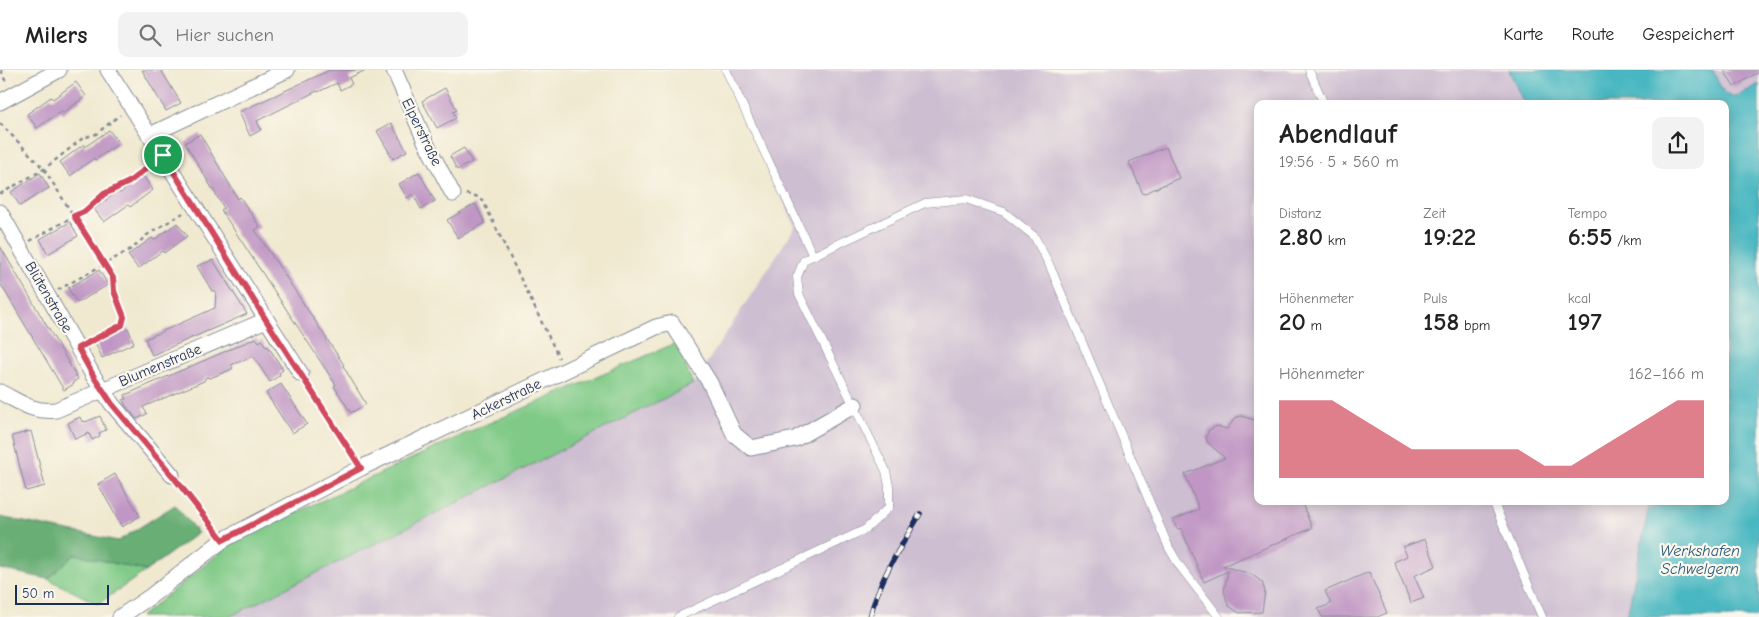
<!DOCTYPE html>
<html lang="de">
<meta charset="utf-8">
<style>
body{margin:0;font-family:"Comic Neue",sans-serif;background:#f2f2f2;color:#222;height:100vh;display:flex;flex-direction:column;font-size:19px;white-space:nowrap}
*{box-sizing:border-box;margin:0}
p{font-size:16px;color:#767676}
.icon{flex:none;width:28px;height:28px;fill:none;stroke:currentColor;stroke-width:2;stroke-linecap:round;stroke-linejoin:round}
.map{position:relative;flex:1;overflow:hidden}
.panel{position:absolute;left:1254px;top:30px;width:475px;height:405px;display:flex;flex-direction:column;background:#fff;border-radius:10px;box-shadow:0 2px 12px #0003}
.panel>*{flex:none}
.scale{position:absolute;left:15px;bottom:12px;width:94px;box-sizing:border-box;padding-left:5px;border:2px solid #1b2f5e;border-top:0;font-size:14px;line-height:18px;white-space:nowrap;color:#1b2f5e;-webkit-text-stroke:4px #fbf7ec;paint-order:stroke}
.pin{position:absolute;display:grid;place-items:center;width:42px;height:42px;color:#fff;margin:-21px;border:2px solid #fff;border-radius:50%;box-shadow:0 1px 5px #0007}
.round{display:grid;place-items:center;flex:none;width:52px;height:52px;border-radius:10px;background:#f2f2f2}
.summary{display:flex;align-items:center;justify-content:space-between;height:85px;padding:0 25px}
h1{font-size:28px;font-weight:800;line-height:38px}
.metrics{display:grid;grid-template-columns:repeat(3,1fr);gap:8px;height:85px;padding:5px 25px}
.metrics div{display:grid;align-content:center}
.metrics b{font-size:25px;font-weight:800}
.metrics small{font-size:14px;font-weight:400}
.metrics p{font-size:14px}
.chart{height:140px;padding:10px 25px}
.chart p{display:flex;justify-content:space-between}
.chart svg{width:100%;height:90px;margin-top:5px;fill:#d1495b;opacity:.7}
header{display:flex;align-items:center;gap:30px;box-sizing:border-box;height:70px;padding:0 25px;background:#fff;border-bottom:1px solid #e0e0e0}
header strong{font-size:24px}
nav{display:flex;gap:28px;margin-inline-start:auto;font-size:18px}
.search{width:350px;height:45px;background:#f2f2f2;display:flex;align-items:center;gap:12px;box-sizing:border-box;padding:0 18px;border-radius:10px;color:#767676;font-size:19px}
.map>svg:first-child{display:block}
.industrial{fill:#cebed1}
.green{fill:#80ca87;stroke:#4e7c72}
.forest{fill:#68ae74;stroke:#426e69}
.water{fill:#48b7c1;stroke:#327390}
.building{fill:#c097c4}
.lines{fill:none;stroke-linecap:round;stroke-linejoin:round}
.service-casing{stroke:#868c97;stroke-width:9}
.minor-casing{stroke:#868c97;stroke-width:17}
.path{stroke:#868c97;stroke-width:2.5;stroke-dasharray:4 4;stroke-linecap:butt}
.service{stroke:#fff;stroke-width:8}
.minor{stroke:#fff;stroke-width:15}
.rail-casing{stroke:#1b2f5e;stroke-width:5.5}
.rail{stroke:#fbf7ec;stroke-width:4;stroke-dasharray:11;stroke-linecap:butt}
.route-casing{stroke:#fff;stroke-width:10}
.route{stroke:#d1495b;stroke-width:6}
.labels{text-anchor:middle;stroke-width:4.5;stroke-linejoin:round;paint-order:stroke}
.street-label{font-size:15px;fill:#1b2f5e;stroke:#fbf7ec}
.water-label{font-size:16px;font-style:italic;fill:#28587c;stroke:#fbf7ec}
</style>
<header>
<strong>Milers</strong>
<div class="search"><svg class="icon" aria-label="search" viewBox="0 0 24 24"><circle cx="10" cy="10" r="6"/><path d="M15 15l6 6"/></svg>Hier suchen</div>
<nav><a>Karte</a><a>Route</a><a>Gespeichert</a></nav>
</header>
<div class="map">
<svg width="1759" height="547" viewBox="0 0 1759 547">
<rect width="100%" height="100%" fill="#fbf7ec"/>
<filter id="ink" filterUnits="userSpaceOnUse"><feTurbulence type="fractalNoise" baseFrequency=".02" numOctaves="2"/><feDisplacementMap in="SourceGraphic" scale="10" xChannelSelector="R" yChannelSelector="G"/><feConvolveMatrix kernelMatrix="1 2 1 2 8 2 1 2 1" color-interpolation-filters="sRGB"/></filter>
<filter id="wash" filterUnits="userSpaceOnUse"><feTurbulence type="fractalNoise" baseFrequency=".0096" numOctaves="4" result="noise"/><feDisplacementMap in="SourceGraphic" scale="20" xChannelSelector="R" yChannelSelector="G"/><feGaussianBlur stdDeviation="1.12" result="paint"/><feColorMatrix in="noise" values="0 0 0 0 0 0 0 0 0 0 0 0 0 0 0 0 0 1.4 0 .05"/><feComposite in="paint" operator="in"/></filter>
<g filter="url(#wash)">
<rect width="100%" height="100%" fill="#f0e9d0"/>
<g class="industrial">
<path d="M726 0H1509L1524 34H1258V431H1650L1627 547H229L693 314 795 157Z"/>
<path d="M1713 0H1759V14L1735 27H1728L1724 24 1719 16Z"/>
</g>
<g class="green">
<path d="M676 273 693 314 229 547H140L233 472 473 360Z"/>
<path d="M75 483 146 501 98 534 48 509Z"/>
</g>
<path class="forest" d="M175 435 198 463 146 501 75 484 48 509 0 499V447L118 471Z"/>
<path class="water" d="M1509 0H1713C1727 34 1729 31 1759 14V547H1627L1650 431H1725V34H1524Z"/>
<g id="blocks">
<g class="building">
<path d="M142 0H161L181 33 166 41Z"/>
<path d="M330 0H366L349 8 352 14 340 20 337 13 318 22 317 21 257 51 261 60 250 66 239 42Z"/>
<path d="M1724 0H1759V2L1734 17Z"/>
<path d="M76 12 86 26 63 43 61 41 37 58 27 44 51 27 53 29Z"/>
<path d="M445 18 457 40 453 42 456 48 437 58 422 31Z"/>
<path d="M391 53 407 81 393 89 377 61Z"/>
<path d="M109 60 119 73 95 90 94 88 70 106 60 92 84 74 85 77Z"/>
<path d="M200 64 238 129 240 127 260 157 255 160 344 295 343 296 366 334 351 343 334 316 336 315 221 140 224 138 185 73Z"/>
<path d="M1166 77 1179 108 1143 124 1129 92Z"/>
<path d="M464 78 472 92 457 100 450 86Z"/>
<path d="M419 102 435 131 421 139 413 124 407 128 399 114Z"/>
<path d="M40 103 49 118 20 136 11 122Z"/>
<path d="M143 106 153 120 130 137 128 135 104 152 94 139 118 121 120 123Z"/>
<path d="M475 134 485 153 458 168 447 150Z"/>
<path d="M70 152 78 166 48 184 40 169Z"/>
<path d="M177 153 187 166 164 183 162 181 138 199 128 185 152 168 154 170Z"/>
<path d="M0 176 78 309 73 312 74 314 64 320 0 213Z"/>
<path d="M213 190 247 244 152 285 145 269 215 238 216 221H212L197 196Z"/>
<path d="M99 200 108 215 77 233 68 218Z"/>
<path d="M128 258 134 273 102 288 95 272Z"/>
<path d="M256 268 259 272 262 270 266 277 268 276 283 300 279 303 280 305 270 312 253 286 231 295 233 298 230 300 210 308 206 307 204 311 143 337 147 344 137 349 126 336 123 330 126 329 125 325Z"/>
<path d="M281 314 307 354 292 363 266 323Z"/>
<path d="M100 346 106 360 99 363 100 366 92 370 89 363 75 369 68 353 80 347 82 352 85 351V352Z"/>
<path d="M1241 346 1258 351V431H1301L1312 458 1223 496 1251 504 1262 512 1265 521 1262 542 1239 543 1228 535 1224 521 1228 501 1204 512 1181 458 1177 459 1173 450 1199 439 1185 404 1225 388 1208 373 1206 367 1209 360 1217 356 1227 359 1235 348Z"/>
<path d="M31 361 45 416 26 421 12 366Z"/>
<path d="M115 404 140 446 122 457 98 414Z"/>
<path d="M1425 469 1436 496 1414 506 1424 528 1411 533 1394 492 1407 486 1403 477Z"/>
<path d="M1369 502 1387 543 1377 547H1322L1318 539 1331 534 1325 521Z"/>
</g>
</g>
</g>
<g filter="url(#ink)">
<use href="#blocks" fill-opacity="0" stroke="#868c97" stroke-width="1"/>
<g class="lines">
<g class="service-casing">
<g id="service">
<path d="M726 0 813 186"/>
<path d="M1309 0 1324 34"/>
<path d="M1493 431 1542 547"/>
<path d="M678 547 866 459 889 437V416L886 401 799 224 797 207 804 190 925 133 966 129 1004 142 1034 166 1049 194 1169 478 1179 495 1219 547"/>
</g>
</g>
<g class="minor-casing">
<g id="minor">
<path d="M108 0 301 304"/>
<path d="M394 0 426 73 453 124"/>
<path d="M0 32 59 0"/>
<path d="M150 65 287 0"/>
<path d="M0 142 94 307 112 334 172 405"/>
<path d="M0 322C20 332 33 343 56 340L266 250"/>
<path d="M120 547 151 526 223 470 361 398 656 257 672 253 710 313 734 364 751 378 795 369 855 335"/>
</g>
</g>
<g class="path">
<path d="M1 0 7 15"/>
<path d="M0 53 44 99 113 208 114 221 124 247 122 255 89 272"/>
<path d="M0 124 44 99 83 68 96 64 120 45"/>
<path d="M466 124 479 127 483 131 559 288"/>
<path d="M30 171 74 146 84 142 104 124 129 112 151 94"/>
<path d="M58 220 133 178 147 165 183 143"/>
<path d="M308 315 354 386"/>
<path d="M179 414 214 459"/>
</g>
<use href="#service" class="service"/>
<use href="#minor" class="minor"/>
<g class="rail-casing">
<path id="rail" d="M870 547C879 509 901 477 920 444"/>
</g>
<use href="#rail" class="rail"/>
</g>
</g>
<g class="lines" filter="url(#ink)">
<g class="route-casing">
<path id="route" d="M163 85 266 250 361 398 223 470 172 405 112 334 94 307 78 278 122 255 124 247 114 221 113 208 74 146 84 142 104 124 129 112Z"/>
</g>
<use href="#route" class="route"/>
</g>
<g class="labels">
<g class="street-label">
<text transform="translate(422 62) rotate(64)" y="5">Elperstraße</text>
<text transform="translate(49 227) rotate(60)" y="5">Blütenstraße</text>
<text transform="translate(160 295) rotate(-23)" y="5">Blumenstraße</text>
<text transform="translate(506 329) rotate(-26)" y="5">Ackerstraße</text>
</g>
<g class="water-label">
<text x="1700" y="486">Werkshafen<tspan x="1700" dy="18">Schwelgern</tspan></text>
</g>
</g>
</svg>
<div class="scale">50 m</div>
<div class="pin" style="left:163px;top:85px;background:#1e9e55"><svg class="icon" aria-label="arrive" viewBox="0 0 24 24"><path d="M6 21V4h12l-3 4 3 4H6"/></svg></div>
<section class="panel">
<div class="summary"><div><h1>Abendlauf</h1><p>19:56 · 5 × 560 m</p></div><a class="round"><svg class="icon" aria-label="share" viewBox="0 0 24 24"><path d="M12 15V3M7 8l5-5 5 5M5 13v7h14v-7"/></svg></a></div>
<div class="metrics">
<div><p>Distanz</p><b>2.80<small> km</small></b></div>
<div><p>Zeit</p><b>19:22</b></div>
<div><p>Tempo</p><b>6:55<small> /km</small></b></div>
</div>
<div class="metrics">
<div><p>Höhenmeter</p><b>20<small> m</small></b></div>
<div><p>Puls</p><b>158<small> bpm</small></b></div>
<div><p>kcal</p><b>197</b></div>
</div>
<div class="chart"><p><span>Höhenmeter</span>162–166 m</p>
<svg viewBox="0 0 160 44" preserveAspectRatio="none"><path d="M0 44V6L10 6L20 6L30 14L40 22L50 30L60 30L70 30L80 30L90 30L100 38L110 38L120 30L130 22L140 14L150 6L160 6V44z"/></svg>
</div>
</section>
</div>
